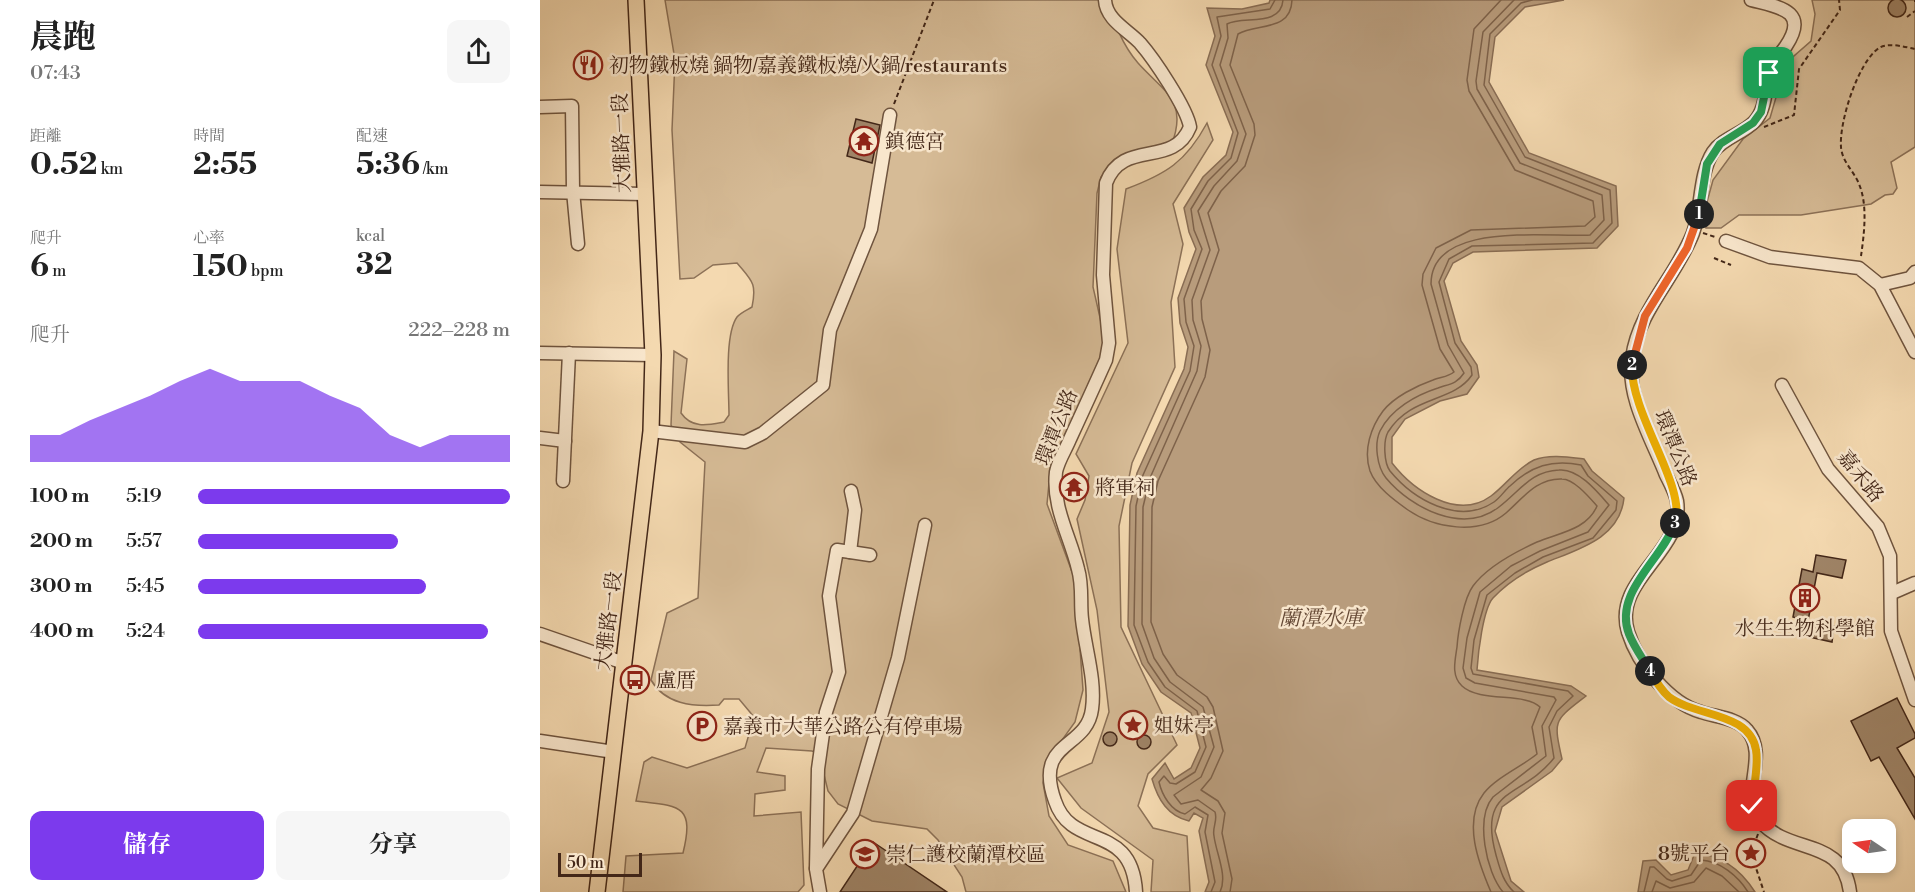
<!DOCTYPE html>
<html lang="zh-TW">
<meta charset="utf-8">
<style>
body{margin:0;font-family:"Libre Bodoni","Noto Serif TC",serif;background:#f6f6f6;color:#222;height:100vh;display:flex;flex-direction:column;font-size:22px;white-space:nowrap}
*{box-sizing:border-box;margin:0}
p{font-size:20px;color:#767676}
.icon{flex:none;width:33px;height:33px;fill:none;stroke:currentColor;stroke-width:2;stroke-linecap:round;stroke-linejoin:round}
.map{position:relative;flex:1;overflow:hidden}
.panel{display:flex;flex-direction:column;background:#fff;width:540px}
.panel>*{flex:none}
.needle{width:39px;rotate:283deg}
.fabs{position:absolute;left:1302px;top:819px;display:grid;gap:12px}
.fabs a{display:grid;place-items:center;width:54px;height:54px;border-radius:12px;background:#fff;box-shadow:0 3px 9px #0003;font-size:30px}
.scale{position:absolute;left:18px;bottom:15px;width:84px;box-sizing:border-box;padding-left:6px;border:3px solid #432718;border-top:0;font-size:16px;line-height:21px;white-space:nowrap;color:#432718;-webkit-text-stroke:4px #f8e6cc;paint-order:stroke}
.pin{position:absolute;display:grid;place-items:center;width:51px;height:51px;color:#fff;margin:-26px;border-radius:12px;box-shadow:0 3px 9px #0006}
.km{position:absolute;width:30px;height:30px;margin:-15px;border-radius:50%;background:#222;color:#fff;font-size:16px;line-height:30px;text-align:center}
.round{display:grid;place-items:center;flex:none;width:63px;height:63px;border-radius:12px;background:#f6f6f6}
.headline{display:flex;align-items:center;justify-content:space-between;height:102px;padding:0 30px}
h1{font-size:33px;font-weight:700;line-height:45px}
.metrics{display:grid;grid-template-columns:repeat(3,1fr);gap:9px;height:102px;padding:6px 30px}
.metrics div{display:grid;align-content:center}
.metrics b{font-size:30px;font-weight:700}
.metrics small{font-size:16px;font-weight:400}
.metrics p{font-size:16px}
.chart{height:168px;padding:12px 30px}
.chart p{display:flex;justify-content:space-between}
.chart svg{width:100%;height:108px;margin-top:6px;fill:#7c3aed;opacity:.7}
.action{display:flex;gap:12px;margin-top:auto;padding:12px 30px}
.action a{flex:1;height:69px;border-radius:12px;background:#7c3aed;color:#fff;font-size:24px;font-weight:700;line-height:69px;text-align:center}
.action a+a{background:#f6f6f6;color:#222}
ul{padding:0 30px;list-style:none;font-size:20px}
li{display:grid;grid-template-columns:96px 72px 1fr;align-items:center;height:45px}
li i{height:15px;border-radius:8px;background:#7c3aed}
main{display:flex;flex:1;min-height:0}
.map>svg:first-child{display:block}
.green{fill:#d6bb96;stroke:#8c7157;stroke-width:1.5}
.water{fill:#b89c7c;stroke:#896d54;stroke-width:1.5}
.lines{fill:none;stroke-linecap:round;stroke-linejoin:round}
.shore{stroke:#7e624a;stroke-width:1.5}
.building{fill:#9f8467;stroke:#432718;stroke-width:1.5}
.minor-casing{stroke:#6f543e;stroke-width:15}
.major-casing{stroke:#432718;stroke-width:18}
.path{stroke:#432718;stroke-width:2;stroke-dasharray:4.5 3;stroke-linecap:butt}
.minor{stroke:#f8e6cc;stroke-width:12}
.major{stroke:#f4d9b0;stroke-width:15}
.split-1-casing{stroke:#fff;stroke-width:12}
.split-2-casing{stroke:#fff;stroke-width:12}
.split-3-casing{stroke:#fff;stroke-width:12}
.split-4-casing{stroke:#fff;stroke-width:12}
.split-5-casing{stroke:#fff;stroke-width:12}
.split-1{stroke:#22a559;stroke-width:8}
.split-2{stroke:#f0652b;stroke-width:8}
.split-3{stroke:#f5b400;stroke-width:8}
.split-4{stroke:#22a559;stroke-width:8}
.split-5{stroke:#f5b400;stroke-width:8}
.labels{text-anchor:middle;stroke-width:5;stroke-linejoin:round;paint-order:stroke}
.poi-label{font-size:20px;fill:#432718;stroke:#f8e6cc;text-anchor:start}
.street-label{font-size:20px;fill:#432718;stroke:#f8e6cc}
.water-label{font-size:21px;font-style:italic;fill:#664a36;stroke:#f8e6cc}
</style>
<main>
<section class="panel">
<div class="headline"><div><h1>晨跑</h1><p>07:43</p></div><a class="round"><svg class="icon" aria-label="share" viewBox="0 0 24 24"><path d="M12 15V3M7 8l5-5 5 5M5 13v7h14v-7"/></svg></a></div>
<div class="metrics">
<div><p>距離</p><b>0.52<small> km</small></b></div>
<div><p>時間</p><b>2:55</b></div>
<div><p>配速</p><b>5:36<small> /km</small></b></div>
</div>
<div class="metrics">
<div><p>爬升</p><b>6<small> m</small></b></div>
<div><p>心率</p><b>150<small> bpm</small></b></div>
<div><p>kcal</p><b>32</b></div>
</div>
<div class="chart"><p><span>爬升</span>222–228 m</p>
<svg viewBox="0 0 160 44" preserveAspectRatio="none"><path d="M0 44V33L10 33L20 27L30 22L40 17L50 11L60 6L70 11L80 11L90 11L100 17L110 22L120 33L130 38L140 33L150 33L160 33V44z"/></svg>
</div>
<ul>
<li><b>100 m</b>5:19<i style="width:100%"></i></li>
<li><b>200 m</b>5:57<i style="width:64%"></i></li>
<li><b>300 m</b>5:45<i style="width:73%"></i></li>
<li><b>400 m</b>5:24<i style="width:93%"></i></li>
</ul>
<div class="action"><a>儲存</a><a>分享</a></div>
</section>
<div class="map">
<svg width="1375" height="892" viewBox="0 0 1375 892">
<rect width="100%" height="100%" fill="#f4d9b0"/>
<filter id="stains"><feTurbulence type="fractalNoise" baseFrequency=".00333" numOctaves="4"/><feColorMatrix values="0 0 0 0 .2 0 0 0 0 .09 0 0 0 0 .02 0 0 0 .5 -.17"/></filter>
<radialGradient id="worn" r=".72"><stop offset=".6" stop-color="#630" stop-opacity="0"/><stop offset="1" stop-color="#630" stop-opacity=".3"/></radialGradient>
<g class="green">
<path d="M125 0H569C572 21 584 47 598 63 624 92 649 101 631 146L605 156 583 155 576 159 561 177 557 193 553 287 566 344 554 384 510 473 507 504 535 580 543 690 535 722 507 761 503 783 509 816 528 845 573 861 586 892H426L422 877 398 840 387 829 332 821 298 804 288 791 279 754 272 751 226 748 217 772 245 776V790L215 794 214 816 261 812 264 885 258 892H83L86 856 143 853C155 804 139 806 96 801L104 762 112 757 147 768 205 748 214 717 199 699H184L179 705C152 707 125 704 111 680L127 613 158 598 165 462 140 442 131 425 134 351 147 359 141 413C152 429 168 425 184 422L189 415C189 392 184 335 197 317 200 313 207 310 212 307 217 283 212 281 197 263L173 265 154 278 140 279 132 130 135 60Z"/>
<path d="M1272 0H1375V147L1351 162 1357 188 1353 194 1345 195 1331 204 1261 215H1199L1181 228H1166L1164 213 1173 180 1203 139 1230 118 1246 63 1271 41 1275 14Z"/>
<path d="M667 123 673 140 633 204 643 244 631 302 635 367 592 463 579 526 581 627 637 745 608 774 598 806 613 828 647 836 650 892H611L613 860 541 808 517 778 552 763 569 712 557 610 537 519 545 500 549 476 536 454 588 343 577 249 586 189C626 174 646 162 667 123Z"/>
</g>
<g class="water">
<path d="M730 0H1024L985 7 955 37 949 82 989 153 1076 186 1078 226 1057 248 933 252 913 263 904 281 921 341 937 365 939 377 927 394 900 401 865 419 852 437V463C873 490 917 521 951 496 966 485 977 468 994 460 1009 454 1028 457 1044 459L1052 471 1084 498C1080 538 1039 549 1007 562 988 570 967 583 953 598 943 609 938 654 937 670L1031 686 1046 696C1014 721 1013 719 1022 759L1012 771 962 807 955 831 971 881 984 892H665L669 882 659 831 663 818 654 813 649 821C628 816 618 800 612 779L625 763 634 779 651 768 660 748 651 713 621 692 602 664 588 626 590 505 597 473 644 369 648 347 640 323 638 298 656 249 649 232 644 208 663 177 686 155 693 132 666 65 675 36 667 8 702 9 729 3Z"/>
<path d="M1155 853C1182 855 1201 870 1215 892H1098L1103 861 1116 860 1131 875 1148 870Z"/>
</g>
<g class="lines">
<g class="shore">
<path d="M671 892 675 882 665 832 668 815 655 807 645 814C631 811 622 795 619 782L624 776 630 783 636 784 655 772 666 747 657 711 625 687 608 662 594 625 596 506 603 475 650 371 654 346 646 322 644 299 662 249 654 230 651 209 668 181 691 158 698 133 672 65 681 36 677 17 730 9 735 0"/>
<path d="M680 892C688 876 676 853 674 836 672 827 678 821 675 812L658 800 641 804 634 795 661 777 674 747 663 707 630 682 614 658 602 624 603 507 610 478 657 371 661 346 653 320 652 300 670 250 658 211 674 186 697 161 706 134 680 65 688 38 687 24C702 15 741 28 743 0"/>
<path d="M690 892 692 879 682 833 685 813 678 801 661 790 671 778 683 751 673 707 667 697 637 675 623 654 611 622 612 507 618 481 665 377 670 350 662 319 661 301 679 250 668 213 681 191 705 166 715 135 714 124 690 65 698 34C717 23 751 32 752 0"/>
<path d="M951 892C939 864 922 821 944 793 957 777 981 767 997 754L992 727 1000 707C985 692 940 703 922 686 911 676 915 661 917 647 918 632 924 598 933 586 947 567 975 552 997 542 1018 533 1047 530 1057 506 1049 497 1034 479 1022 479 997 478 983 498 966 513 939 536 894 528 868 510 854 500 836 487 830 471 823 450 831 427 843 411 854 397 876 386 893 380 900 377 908 377 914 372L900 349 882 285 883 274 896 248 931 230 1045 226 1055 217 1053 201 975 170 929 91 927 80 934 29 961 0"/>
<path d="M963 892C946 872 935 818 953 797L1006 756 1002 726 1016 700 1014 697 935 683 926 678 923 668 927 638 940 592 971 566 1000 551 1048 532 1069 505C1057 491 1038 468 1019 470 991 471 980 491 959 507 923 535 871 508 846 478 837 467 834 444 840 431 851 409 876 395 898 388 909 384 917 384 924 373L908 345 891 284C891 220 1009 238 1050 235L1064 220 1062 195 980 163 937 89 936 81 943 32 974 0"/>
<path d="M974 892C963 882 960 869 956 855 937 786 982 799 1014 758L1009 727 1017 711 1033 696 1028 691 933 674 931 668 934 640 947 595 975 573 1003 557 1053 538 1076 510 1077 501 1048 476 1041 465C1012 459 991 466 970 486 965 490 960 498 954 502 918 526 873 499 850 471 844 463 843 441 848 432 871 395 913 403 932 375L931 367 915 343 899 282 909 259 932 246 1053 243 1072 223 1070 190 985 157 944 85 950 34 981 3 992 0"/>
<path d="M1104 892 1110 867H1114L1127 879 1132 881 1151 875 1161 860C1180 861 1198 876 1208 892"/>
<path d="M1112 892 1116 881 1130 888 1154 882 1166 868 1182 876 1199 892"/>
</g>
</g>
<g class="building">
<circle cx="1357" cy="8" r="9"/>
<path d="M316 119 340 125 332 163 307 156Z"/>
<path d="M540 481 541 491 528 492 527 482Z"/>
<path d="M1276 555 1306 560 1302 578 1277 573 1268 621 1294 626 1292 642 1260 635 1263 620 1253 617 1262 569 1273 572Z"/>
<path d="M1357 698 1375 734V738L1357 748 1375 778V819L1339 757 1331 761 1311 721Z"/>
<circle cx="570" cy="739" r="7"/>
<circle cx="604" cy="742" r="7"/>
<path d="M333 842 407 892H300Z"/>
</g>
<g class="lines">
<g class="minor-casing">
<g id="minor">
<path d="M565 0C566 20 588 30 600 43 614 59 647 108 650 127 633 169 583 138 566 183L563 275 569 343 566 360C554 387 542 413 530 439 526 449 518 461 516 472 512 507 530 536 538 569 543 586 540 602 542 619 545 648 556 680 552 709 547 750 493 740 515 801 532 852 592 821 596 892"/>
<path d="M1211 0C1238 7 1270 10 1246 46 1240 55 1234 60 1230 69 1225 86 1227 109 1214 122 1202 134 1183 138 1173 152 1159 174 1162 208 1153 233 1136 277 1099 309 1092 358 1086 397 1112 439 1126 475 1130 483 1135 492 1137 501 1145 552 1072 579 1088 632 1098 664 1129 703 1161 712 1176 717 1197 718 1207 730 1230 756 1198 796 1220 821 1250 856 1303 836 1310 892"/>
<path d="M0 107 32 106 33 191 38 244"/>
<path d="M0 192 104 194"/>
<path d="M1186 241 1230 257 1319 268 1340 285 1375 352"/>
<path d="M1340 285 1370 278 1375 272"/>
<path d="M0 353 113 355"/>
<path d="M1242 385 1288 469 1338 527 1350 556 1351 631 1375 700"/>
<path d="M111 431 205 442 223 433 283 385 290 330 331 229 350 115"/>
<path d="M0 438 25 441"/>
<path d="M23 481 29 353"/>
<path d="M310 552 315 510 311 491"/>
<path d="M1352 593 1375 583"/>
<path d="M0 634 84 663"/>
<path d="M0 741 74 752"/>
<path d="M276 868 278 769 286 712 299 672 289 596 297 550 330 555"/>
<path d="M280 892 276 869 313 813 358 658 385 525"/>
</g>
</g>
<g class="major-casing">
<path id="major" d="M57 892 111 431 113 355 96 0"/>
</g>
<g class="path">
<path d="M1375 0V2"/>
<path d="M1367 17 1375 11"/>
<path d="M354 104 394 0"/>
<path d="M1224 127 1254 115 1259 69 1300 10 1299 0"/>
<path d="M1163 233 1175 237"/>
<path d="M1321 256C1324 235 1328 205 1319 184 1314 171 1302 162 1301 147 1299 122 1318 62 1339 48 1348 42 1365 47 1375 49"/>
<path d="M1174 258 1191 265"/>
<path d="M1218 834 1211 853 1224 892"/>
</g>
<use href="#minor" class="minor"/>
<use href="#major" class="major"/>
</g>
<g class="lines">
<g class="split-1-casing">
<path id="split-1" d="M1159 214 1167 164 1180 144 1213 123 1221 112 1229 73"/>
</g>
<g class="split-2-casing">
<path id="split-2" d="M1092 365 1105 316 1147 248 1159 214"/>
</g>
<g class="split-3-casing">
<path id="split-3" d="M1092 365C1090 414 1147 487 1135 523"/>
</g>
<g class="split-4-casing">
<path id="split-4" d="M1110 671C1103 659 1094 647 1089 634 1073 592 1122 560 1135 523"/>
</g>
<g class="split-5-casing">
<path id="split-5" d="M1110 671C1115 680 1121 690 1129 697 1156 717 1210 712 1216 750 1219 766 1213 789 1212 806"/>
</g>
<use href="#split-1" class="split-1"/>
<use href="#split-2" class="split-2"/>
<use href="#split-3" class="split-3"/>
<use href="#split-4" class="split-4"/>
<use href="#split-5" class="split-5"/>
</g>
<defs>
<g id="restaurant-ring" transform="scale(1.5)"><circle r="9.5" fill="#f8e6cc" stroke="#8f2418" stroke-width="1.5"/><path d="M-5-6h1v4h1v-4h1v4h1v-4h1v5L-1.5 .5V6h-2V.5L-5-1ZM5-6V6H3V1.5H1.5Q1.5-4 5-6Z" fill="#8f2418"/></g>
<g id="temple-ring" transform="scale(1.5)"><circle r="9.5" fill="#f8e6cc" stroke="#8f2418" stroke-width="1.5"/><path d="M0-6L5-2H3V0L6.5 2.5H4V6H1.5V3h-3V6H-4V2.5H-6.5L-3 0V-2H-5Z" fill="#8f2418"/></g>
<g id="building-ring" transform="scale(1.5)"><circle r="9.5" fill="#f8e6cc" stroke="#8f2418" stroke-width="1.5"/><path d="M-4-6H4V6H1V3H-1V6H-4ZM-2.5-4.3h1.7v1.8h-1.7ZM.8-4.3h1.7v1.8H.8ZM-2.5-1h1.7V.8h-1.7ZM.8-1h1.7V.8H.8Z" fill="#8f2418"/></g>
<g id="bus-ring" transform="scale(1.5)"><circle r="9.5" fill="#f8e6cc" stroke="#8f2418" stroke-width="1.5"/><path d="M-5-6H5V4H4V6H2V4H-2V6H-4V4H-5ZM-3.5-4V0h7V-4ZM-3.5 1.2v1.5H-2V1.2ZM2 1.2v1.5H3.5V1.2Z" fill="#8f2418"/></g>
<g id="sight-ring" transform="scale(1.5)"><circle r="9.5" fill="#f8e6cc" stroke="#8f2418" stroke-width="1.5"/><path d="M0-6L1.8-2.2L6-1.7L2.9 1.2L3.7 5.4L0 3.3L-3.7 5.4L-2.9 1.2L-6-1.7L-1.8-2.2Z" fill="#8f2418"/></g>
<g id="parking-ring" transform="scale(1.5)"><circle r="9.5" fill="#f8e6cc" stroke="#8f2418" stroke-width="1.5"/><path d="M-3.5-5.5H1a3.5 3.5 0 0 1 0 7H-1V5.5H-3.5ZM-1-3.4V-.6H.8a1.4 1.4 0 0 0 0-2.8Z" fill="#8f2418"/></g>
<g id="university-ring" transform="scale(1.5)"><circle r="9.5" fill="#f8e6cc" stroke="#8f2418" stroke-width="1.5"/><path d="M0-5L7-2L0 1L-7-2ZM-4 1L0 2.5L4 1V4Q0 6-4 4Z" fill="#8f2418"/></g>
</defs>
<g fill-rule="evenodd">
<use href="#restaurant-ring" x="48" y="65"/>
<use href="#temple-ring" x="324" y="141"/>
<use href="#temple-ring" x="534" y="487"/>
<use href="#building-ring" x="1265" y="598"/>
<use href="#bus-ring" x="95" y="680"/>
<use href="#sight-ring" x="593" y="725"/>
<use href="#parking-ring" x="162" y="726"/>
<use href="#sight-ring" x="1211" y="853"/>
<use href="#university-ring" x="325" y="854"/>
</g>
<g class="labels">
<g class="poi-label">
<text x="69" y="72">初物鐵板燒 鍋物/嘉義鐵板燒/火鍋/restaurants</text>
<text x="345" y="148">鎮德宮</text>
<text x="555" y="494">將軍祠</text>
<text x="1265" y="635" text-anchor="middle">水生生物科學館</text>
<text x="116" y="687">盧厝</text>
<text x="614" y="732">姐妹亭</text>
<text x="183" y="733">嘉義市大華公路公有停車場</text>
<text x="1190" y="860" text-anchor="end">8號平台</text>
<text x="346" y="861">崇仁護校蘭潭校區</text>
</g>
<g class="street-label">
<text transform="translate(81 143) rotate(-92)" y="7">大雅路一段</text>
<text transform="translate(516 427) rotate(-68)" y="7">環潭公路</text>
<text transform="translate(1136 448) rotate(68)" y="7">環潭公路</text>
<text transform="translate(1321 476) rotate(51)" y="7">嘉禾路</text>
<text transform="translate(68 621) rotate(-83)" y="7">大雅路一段</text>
</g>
<g class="water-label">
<text x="781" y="625">蘭潭水庫</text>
</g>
</g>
<rect width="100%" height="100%" filter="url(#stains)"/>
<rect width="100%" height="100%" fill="url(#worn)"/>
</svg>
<div class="fabs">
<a><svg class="needle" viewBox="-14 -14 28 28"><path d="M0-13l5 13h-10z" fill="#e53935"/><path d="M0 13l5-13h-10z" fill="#767676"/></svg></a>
</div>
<div class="scale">50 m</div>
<div class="pin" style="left:1229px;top:73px;background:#1e9e55"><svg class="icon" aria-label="arrive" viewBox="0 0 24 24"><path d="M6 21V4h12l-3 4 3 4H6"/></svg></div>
<div class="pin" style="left:1212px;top:806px;background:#d93025"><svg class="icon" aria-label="check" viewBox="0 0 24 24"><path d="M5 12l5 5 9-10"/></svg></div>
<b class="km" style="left:1159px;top:214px">1</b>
<b class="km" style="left:1092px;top:365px">2</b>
<b class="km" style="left:1135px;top:523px">3</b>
<b class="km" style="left:1110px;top:671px">4</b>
</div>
</main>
